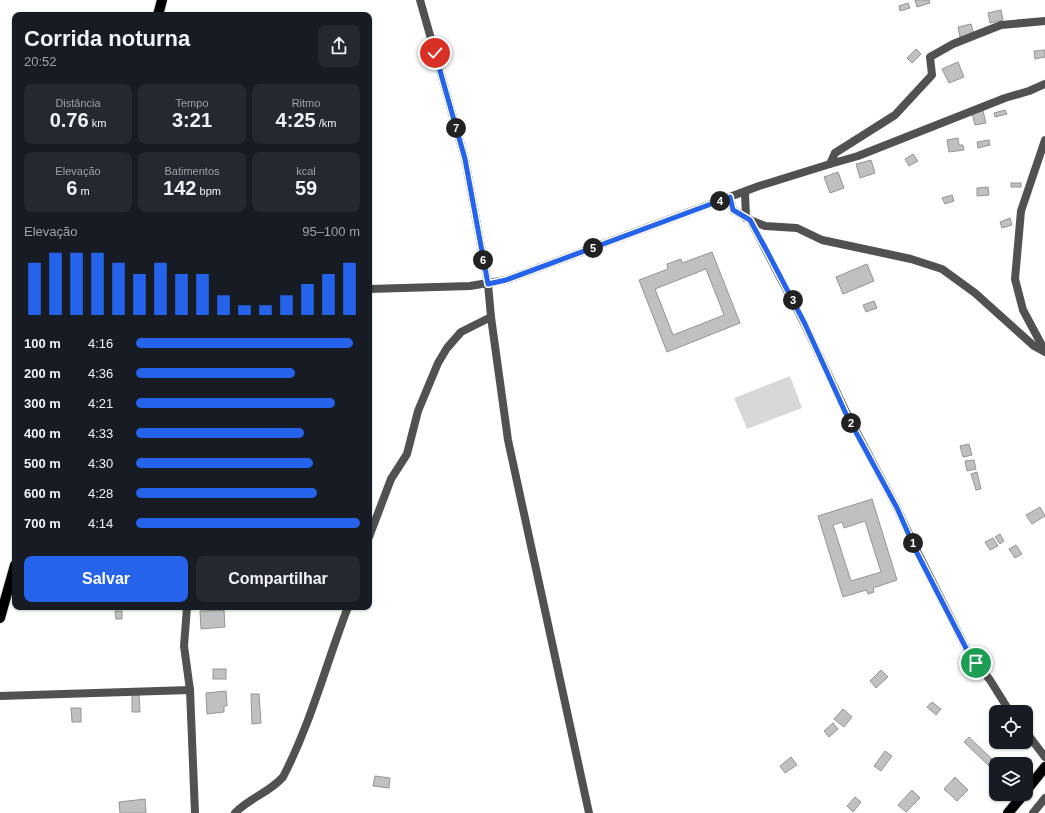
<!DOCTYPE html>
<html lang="pt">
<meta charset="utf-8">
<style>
body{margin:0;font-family:Helvetica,sans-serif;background:#242831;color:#f1f3f6;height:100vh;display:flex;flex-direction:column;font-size:15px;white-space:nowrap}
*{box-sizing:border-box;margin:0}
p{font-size:13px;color:#9ea1a6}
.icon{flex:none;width:22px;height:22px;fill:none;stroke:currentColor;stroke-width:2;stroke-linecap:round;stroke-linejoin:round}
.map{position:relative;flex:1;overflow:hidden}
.drawer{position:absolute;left:12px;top:12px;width:360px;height:598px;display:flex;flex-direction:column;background:#171b24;border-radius:8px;box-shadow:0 1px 3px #0004}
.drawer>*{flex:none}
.buttons{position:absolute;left:989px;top:705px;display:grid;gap:8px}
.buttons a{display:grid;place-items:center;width:44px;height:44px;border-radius:8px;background:#171b24;box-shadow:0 1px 3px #0004;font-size:20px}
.pin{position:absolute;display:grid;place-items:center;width:34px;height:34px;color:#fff;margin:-17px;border:2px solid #fff;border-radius:50%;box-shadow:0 1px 4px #0007}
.km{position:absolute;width:20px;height:20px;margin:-10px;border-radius:50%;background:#222;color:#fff;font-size:11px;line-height:20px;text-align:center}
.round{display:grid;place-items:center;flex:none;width:42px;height:42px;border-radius:8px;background:#242831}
.overview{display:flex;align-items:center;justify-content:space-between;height:68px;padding:0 12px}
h1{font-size:22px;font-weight:700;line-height:30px}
.stats{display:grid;grid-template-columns:repeat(3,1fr);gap:6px;height:68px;padding:4px 12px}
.stats div{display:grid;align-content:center;border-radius:8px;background:#242831;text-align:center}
.stats b{font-size:20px;font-weight:700}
.stats small{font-size:11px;font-weight:400}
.stats p{font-size:11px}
.chart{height:112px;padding:8px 12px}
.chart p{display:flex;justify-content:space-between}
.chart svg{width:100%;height:72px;margin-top:4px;stroke:#2563eb;stroke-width:6}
.action{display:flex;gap:8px;margin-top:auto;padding:8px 12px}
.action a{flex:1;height:46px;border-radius:8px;background:#2563eb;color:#fff;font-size:16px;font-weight:700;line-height:46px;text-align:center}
.action a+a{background:#242831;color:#f1f3f6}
ul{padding:0 12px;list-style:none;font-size:13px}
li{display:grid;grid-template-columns:64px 48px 1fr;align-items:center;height:30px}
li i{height:10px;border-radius:5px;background:#2563eb}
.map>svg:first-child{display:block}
.green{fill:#d8d8d8}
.building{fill:#c0c0c0;stroke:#959595;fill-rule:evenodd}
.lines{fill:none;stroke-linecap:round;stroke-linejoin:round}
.primary-casing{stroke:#dbdbdb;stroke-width:12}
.street{stroke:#515151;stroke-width:8}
.primary{stroke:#000;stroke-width:10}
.route-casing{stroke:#fff;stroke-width:8}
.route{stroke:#2563eb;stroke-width:5}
</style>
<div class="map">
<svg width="1045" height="813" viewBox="0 0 1045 813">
<rect width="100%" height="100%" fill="#fff"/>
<path class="green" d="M790 376 802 408 747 429 734 398Z"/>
<g class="building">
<path d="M915 0H929L930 3 917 7Z"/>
<path d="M908 3 910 8 900 11 899 6Z"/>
<path d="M1001 10 1003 20 990 23 988 13Z"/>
<path d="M971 24 974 34 960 37 958 27Z"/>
<path d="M916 49 921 54 912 63 907 58Z"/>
<path d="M1045 50V57L1035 59 1034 51Z"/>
<path d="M958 62 964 77 949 83 942 69Z"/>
<path d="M1005 110 1007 114 995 117 994 113Z"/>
<path d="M983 111 986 123 975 125 972 113Z"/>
<path d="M958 138 959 145H963L964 150 949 152 947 140Z"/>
<path d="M989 140 990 145 978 148 977 142Z"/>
<path d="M913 154 918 161 909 166 905 159Z"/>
<path d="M871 160 875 173 860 178 856 164Z"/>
<path d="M838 172 844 188 830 193 824 177Z"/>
<rect x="1011" y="183" width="10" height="4"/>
<path d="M988 187 989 195 977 196V188Z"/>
<path d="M952 195 954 201 945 204 942 198Z"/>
<path d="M1010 218 1012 225 1002 228 1000 222Z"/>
<path d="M712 252 740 323 667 352 639 280 668 269 667 264 681 259 682 263ZM706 269 724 315 673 335 655 289Z"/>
<path d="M867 264 874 281 843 294 836 277Z"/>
<path d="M874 301 877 308 866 312 863 305Z"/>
<path d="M969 444 972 455 963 457 960 446Z"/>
<path d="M974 460 976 469 967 471 965 461Z"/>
<path d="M977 472 981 489 976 490 971 474Z"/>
<path d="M872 499 897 580 873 588 874 592 868 594 866 590 843 597 818 516ZM865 521 881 572 851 581 833 525 842 522 844 528Z"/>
<path d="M1040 507 1045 516 1032 524 1026 515Z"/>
<path d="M1000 534 1004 541 1000 544 995 537Z"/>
<path d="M993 538 998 546 990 550 985 542Z"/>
<path d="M1016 545 1022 554 1015 558 1009 549Z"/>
<path d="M224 610 225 627 201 629 200 611Z"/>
<path d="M115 611H122V619H116Z"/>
<rect x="213" y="669" width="13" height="10"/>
<path d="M881 670 888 677 876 688 870 681Z"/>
<path d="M226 691 227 706H224V712L207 714 206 693Z"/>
<path d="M251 694H259L261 723 252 724Z"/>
<path d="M132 695H139L140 712H132Z"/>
<path d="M932 702 941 709 936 715 927 707Z"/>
<path d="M71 708H81V722H72Z"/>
<path d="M843 709 852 717 844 727 834 719Z"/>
<path d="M833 723 838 729 829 737 824 731Z"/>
<path d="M969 737 994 761 989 766 964 742Z"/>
<path d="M885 751 892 756 881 771 874 766Z"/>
<path d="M791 757 797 765 785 773 780 766Z"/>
<path d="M375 776 390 778 389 788 373 786Z"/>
<path d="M955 777 968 790 957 801 944 789Z"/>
<path d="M912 790 920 798 906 812 898 805Z"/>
<path d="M855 797 861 802 853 812 847 806Z"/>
<path d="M145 799 146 813H120L119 802Z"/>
</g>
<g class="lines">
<g class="primary-casing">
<g id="primary">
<path d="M158 15 162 0"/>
<path d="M0 618 15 565"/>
<path d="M1026 791 1045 767"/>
<path d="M1008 813 1024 794"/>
</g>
</g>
<g class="street">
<path d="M420 0 465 159 488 284 491 317 508 440 589 813"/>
<path d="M1045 140 1021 211 1015 279 1023 310 1045 351"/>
<path d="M830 164 858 156 1005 98 1029 91 1045 84"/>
<path d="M745 193 746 218"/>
<path d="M730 197 733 210 750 220 765 226 797 228 822 240 911 259 942 269 975 293 1034 346 1045 352"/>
<path d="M750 220 805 325 847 414 897 508 917 551 969 654 990 680 1010 712"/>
<path d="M369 289 470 286 506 280 759 186 830 164 835 153 895 115 932 75 930 57 953 44 1001 25 1045 21"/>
<path d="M369 537 391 479 407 454 418 411 438 363 447 348 461 332 491 317"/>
<path d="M187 607 184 646 190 690 195 813"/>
<path d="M0 696 190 690"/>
<path d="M1026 732 1045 757"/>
<path d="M235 813C249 798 269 793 283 777 311 723 326 664 348 607"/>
<path d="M1033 813 1045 798"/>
</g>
<use href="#primary" class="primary"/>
</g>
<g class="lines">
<g class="route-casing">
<path id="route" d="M435 53 465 159 488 284 506 280 730 197 733 210 750 220 768 253 805 324 846 414 897 508 916 551 969 654 976 663"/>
</g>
<use href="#route" class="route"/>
</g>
</svg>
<div class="buttons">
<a><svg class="icon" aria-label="locate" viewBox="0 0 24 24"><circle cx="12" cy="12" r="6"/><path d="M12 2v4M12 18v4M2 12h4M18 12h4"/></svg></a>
<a><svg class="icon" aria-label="layers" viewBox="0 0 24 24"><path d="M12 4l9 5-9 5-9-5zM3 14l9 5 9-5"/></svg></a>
</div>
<div class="pin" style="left:976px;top:663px;background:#1e9e55"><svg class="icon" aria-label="arrive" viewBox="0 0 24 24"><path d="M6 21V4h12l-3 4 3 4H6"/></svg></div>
<div class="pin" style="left:435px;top:53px;background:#d93025"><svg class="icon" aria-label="check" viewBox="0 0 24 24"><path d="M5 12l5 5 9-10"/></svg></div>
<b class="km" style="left:913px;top:543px">1</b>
<b class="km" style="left:851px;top:423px">2</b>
<b class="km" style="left:793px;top:300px">3</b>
<b class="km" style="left:720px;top:201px">4</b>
<b class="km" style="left:593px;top:248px">5</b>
<b class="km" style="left:483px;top:260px">6</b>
<b class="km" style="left:456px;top:128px">7</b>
<section class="drawer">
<div class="overview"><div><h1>Corrida noturna</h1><p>20:52</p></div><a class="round"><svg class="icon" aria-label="share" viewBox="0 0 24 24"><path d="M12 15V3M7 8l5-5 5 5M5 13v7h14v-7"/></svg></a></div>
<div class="stats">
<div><p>Distância</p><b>0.76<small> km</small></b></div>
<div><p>Tempo</p><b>3:21</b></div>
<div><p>Ritmo</p><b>4:25<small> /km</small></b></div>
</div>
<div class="stats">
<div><p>Elevação</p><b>6<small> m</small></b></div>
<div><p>Batimentos</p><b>142<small> bpm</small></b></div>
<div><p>kcal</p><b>59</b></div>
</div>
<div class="chart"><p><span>Elevação</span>95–100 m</p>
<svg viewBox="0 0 160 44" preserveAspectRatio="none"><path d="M5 44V12M15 44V6M25 44V6M35 44V6M45 44V12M55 44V19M65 44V12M75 44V19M85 44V19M95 44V32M105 44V38M115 44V38M125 44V32M135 44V25M145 44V19M155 44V12"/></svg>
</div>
<ul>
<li><b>100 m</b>4:16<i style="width:97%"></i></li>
<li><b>200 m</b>4:36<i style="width:71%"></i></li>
<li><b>300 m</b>4:21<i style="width:89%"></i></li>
<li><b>400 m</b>4:33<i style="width:75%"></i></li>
<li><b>500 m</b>4:30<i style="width:79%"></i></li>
<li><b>600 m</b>4:28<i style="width:81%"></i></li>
<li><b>700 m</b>4:14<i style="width:100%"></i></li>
</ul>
<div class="action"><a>Salvar</a><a>Compartilhar</a></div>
</section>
</div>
